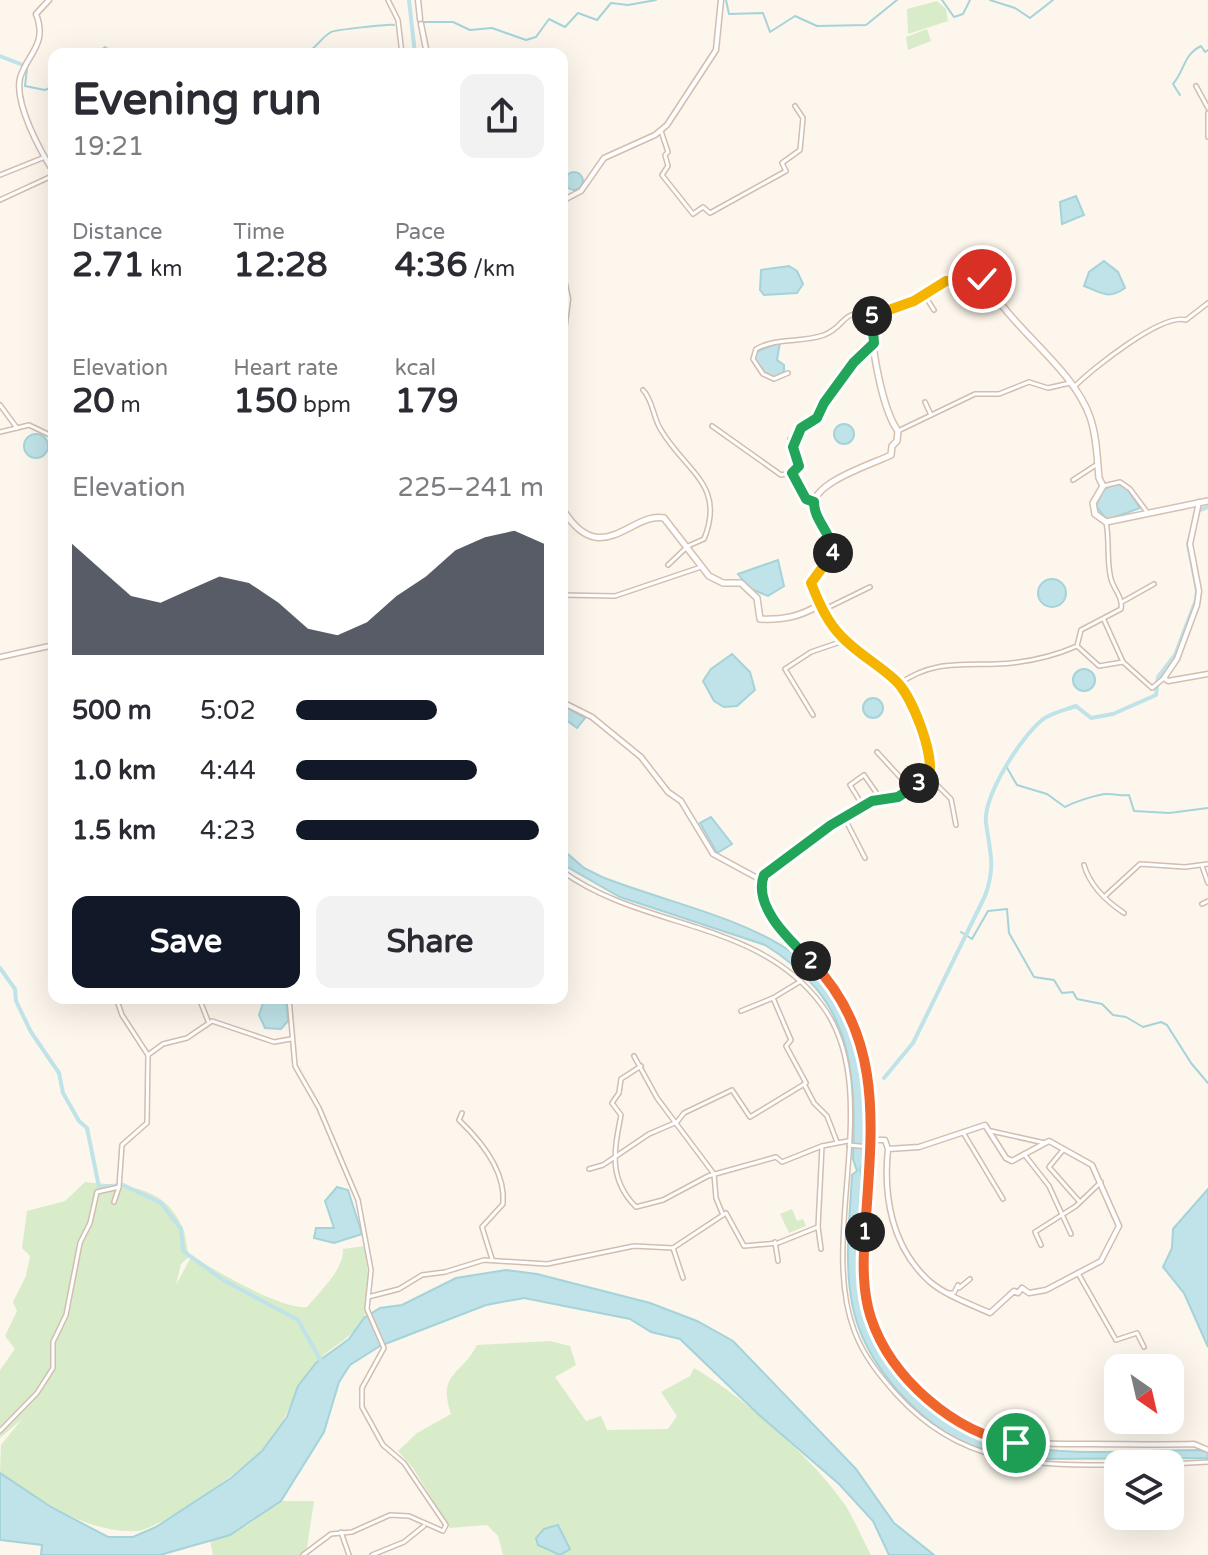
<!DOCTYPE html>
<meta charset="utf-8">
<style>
body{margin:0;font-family:"Varela Round",sans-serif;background:#f2f2f3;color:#2b2b33;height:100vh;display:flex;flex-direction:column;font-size:30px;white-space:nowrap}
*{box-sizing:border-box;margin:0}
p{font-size:26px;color:#7c7c81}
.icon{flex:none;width:44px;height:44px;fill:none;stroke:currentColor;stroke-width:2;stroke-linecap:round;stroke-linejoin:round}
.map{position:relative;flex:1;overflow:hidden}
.drawer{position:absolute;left:48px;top:48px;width:520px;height:956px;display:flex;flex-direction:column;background:#fff;border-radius:16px;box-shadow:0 8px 32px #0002}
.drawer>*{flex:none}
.needle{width:52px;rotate:146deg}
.fabs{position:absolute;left:1104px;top:1354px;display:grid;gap:16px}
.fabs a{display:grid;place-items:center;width:80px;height:80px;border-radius:16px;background:#fff;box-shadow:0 8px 32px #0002;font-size:40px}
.pin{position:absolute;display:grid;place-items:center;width:68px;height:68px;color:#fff;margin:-34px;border:4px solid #fff;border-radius:50%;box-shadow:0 2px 8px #0007}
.km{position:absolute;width:40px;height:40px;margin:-20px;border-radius:50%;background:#222;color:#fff;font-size:22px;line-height:40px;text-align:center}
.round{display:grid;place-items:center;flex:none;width:84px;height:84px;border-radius:16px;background:#f2f2f3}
.summary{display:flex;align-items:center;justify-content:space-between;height:136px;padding:0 24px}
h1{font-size:44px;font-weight:700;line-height:60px}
.metrics{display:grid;grid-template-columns:repeat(3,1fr);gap:12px;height:136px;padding:8px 24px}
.metrics div{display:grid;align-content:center}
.metrics b{font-size:34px;font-weight:700}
.metrics small{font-size:22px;font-weight:400}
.metrics p{font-size:22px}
.chart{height:224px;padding:16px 24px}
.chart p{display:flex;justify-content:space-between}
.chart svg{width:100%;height:144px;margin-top:8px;fill:#111827;opacity:.7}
.primary-button{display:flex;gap:16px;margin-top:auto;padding:16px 24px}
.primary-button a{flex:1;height:92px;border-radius:16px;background:#111827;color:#fff;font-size:32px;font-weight:700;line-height:92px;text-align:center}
.primary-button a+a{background:#f2f2f3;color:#2b2b33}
ul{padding:0 24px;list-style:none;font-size:26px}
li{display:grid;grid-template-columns:128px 96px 1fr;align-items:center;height:60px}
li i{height:20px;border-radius:10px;background:#111827}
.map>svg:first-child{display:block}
.green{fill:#d8ecc9}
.water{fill:#bfe3e8;stroke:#a5d3da;stroke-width:2}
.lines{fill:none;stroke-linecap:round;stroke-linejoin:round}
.stream{stroke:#a5d3da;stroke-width:2}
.canal{stroke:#bfe3e8;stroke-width:4}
.minor-casing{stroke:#d1beb0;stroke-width:6}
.tertiary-casing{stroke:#d1beb0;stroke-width:7}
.secondary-casing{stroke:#d6c0b0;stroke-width:8}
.minor{stroke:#fff;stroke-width:3}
.tertiary{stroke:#fff;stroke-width:4}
.secondary{stroke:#fff;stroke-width:5}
.split-1-casing{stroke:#fff;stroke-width:16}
.split-2-casing{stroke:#fff;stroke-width:16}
.split-3-casing{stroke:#fff;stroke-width:16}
.split-4-casing{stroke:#fff;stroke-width:16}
.split-5-casing{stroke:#fff;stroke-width:16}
.split-6-casing{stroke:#fff;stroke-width:16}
.split-1{stroke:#f0652b;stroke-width:10}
.split-2{stroke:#f0652b;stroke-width:10}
.split-3{stroke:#22a559;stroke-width:10}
.split-4{stroke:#f5b400;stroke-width:10}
.split-5{stroke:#22a559;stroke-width:10}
.split-6{stroke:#f5b400;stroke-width:10}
</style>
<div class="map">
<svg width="1208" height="1555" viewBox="0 0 1208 1555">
<rect width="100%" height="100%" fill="#fdf6ec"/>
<g class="green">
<path d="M937 1 946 9 948 21 908 34 907 9Z"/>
<path d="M927 29 931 41 908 50 906 37Z"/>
<path d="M85 1182C124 1186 163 1184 182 1226 187 1237 185 1246 190 1256L181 1264 176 1285 192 1255C214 1271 283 1310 307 1307 320 1291 344 1270 343 1249L365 1246C366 1267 374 1298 364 1318 352 1340 331 1345 316 1363 295 1386 289 1416 271 1441 256 1461 160 1530 137 1531 87 1534 39 1499 0 1473L1 1445 22 1419 0 1438V1370L15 1349 5 1336 17 1311 13 1302 26 1276 30 1256 22 1248 27 1211 65 1201Z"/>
<path d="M792 1209 797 1221 803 1219 806 1226 789 1233 780 1214Z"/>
<path d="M550 1341 570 1346 576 1365 555 1377 586 1421 601 1416 607 1430 668 1429 677 1416 661 1392 690 1376 694 1368C742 1396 814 1459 845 1505 855 1520 862 1539 871 1555H503L498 1536 487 1525 450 1528 413 1468 398 1451 417 1433 451 1414C437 1373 461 1376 477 1345Z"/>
<path d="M281 1501H314L306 1555H213L210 1540 246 1526Z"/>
</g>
<g class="water">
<circle cx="574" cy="181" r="9"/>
<path d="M1076 196 1084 215 1062 224 1060 202Z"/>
<path d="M1104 261 1118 272 1125 288C1108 300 1102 293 1084 286L1089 272Z"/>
<path d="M789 266 797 271 803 284 797 293 764 295 760 290 761 270Z"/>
<path d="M780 342 777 360 784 365V372L770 379 753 357 758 351Z"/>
<circle cx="844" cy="434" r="10"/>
<circle cx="36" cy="446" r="12"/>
<path d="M1116 483 1124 484 1140 508 1107 520 1096 506 1103 490Z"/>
<path d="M778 560 784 586 768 596 749 588 738 574Z"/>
<circle cx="1052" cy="593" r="14"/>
<path d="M732 654 750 672 755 690 737 706 724 707 714 701 703 681 711 669Z"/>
<circle cx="1084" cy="680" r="11"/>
<circle cx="873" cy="708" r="10"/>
<path d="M562 705 585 718 577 728 562 717Z"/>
<path d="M711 817 732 844 717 853 700 823Z"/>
<path d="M562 849 584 868 602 877C715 921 847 930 865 1079 868 1105 865 1133 864 1159L860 1169C869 1205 854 1261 863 1303 868 1325 880 1345 893 1363 964 1473 1086 1450 1200 1450L1208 1452V1458L1034 1459C1016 1456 996 1456 980 1450 922 1429 863 1364 852 1303 844 1261 850 1217 852 1175L857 1171 853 1159C856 1066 852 999 765 945L620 897 562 864Z"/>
<path d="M286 998 288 1021 281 1029 265 1028 259 1015 264 1000Z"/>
<path d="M337 1187 348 1190 362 1234 334 1243 314 1238 316 1228H334L325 1201Z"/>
<path d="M1208 1189V1347L1184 1293 1163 1267 1172 1248 1173 1229Z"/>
<path d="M506 1270 537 1274 650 1303 697 1321 733 1341 856 1469 894 1523 934 1555H889L873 1521 839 1484 758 1414 680 1339 651 1332 630 1319 524 1298 486 1305 380 1346 350 1365 339 1382 324 1432 281 1501 230 1535 160 1555H41L42 1545 0 1540V1473L51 1507 108 1537H133L156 1527 231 1478 262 1451 287 1417 298 1386 316 1363 349 1339 364 1318 380 1308 402 1305 456 1278Z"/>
<path d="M558 1525 570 1549 560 1555 538 1545 536 1538 544 1529Z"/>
</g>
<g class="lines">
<g class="stream">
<path d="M726 0 729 14 763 13 770 32 795 16 817 26 866 25 897 0"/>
<path d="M942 0 954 17 963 14 970 0"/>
<path d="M990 0 1015 8 1030 18 1053 0"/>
<path d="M418 22H453L470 30 492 28 526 40 536 37 549 19 565 27 578 13 597 20 611 3 628 5 656 0"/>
<path d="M96 54 105 47 115 54"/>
<path d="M301 54C316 51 319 39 331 32 334 30 389 24 394 25"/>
<path d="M27 69 25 86 45 90 54 86"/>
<path d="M1180 95 1173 84C1185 70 1183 55 1201 46L1205 52 1208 50"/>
<path d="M1006 766 1017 785 1047 794 1065 807C1072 803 1100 793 1108 794 1116 794 1121 796 1129 795L1134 811 1169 813 1208 808"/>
<path d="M961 932 972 939 988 911 1007 909 1009 933 1034 977 1054 980 1062 993 1073 992 1077 999 1102 1004 1113 1015 1126 1017 1143 1027 1161 1022 1167 1025 1191 1063 1208 1083"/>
</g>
<g class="canal">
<path d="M409 0 415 54"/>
<path d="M0 56 23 65"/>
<path d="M0 968 15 989 16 1001 31 1032 59 1073 63 1093 79 1121 87 1128 99 1187 123 1185 161 1203 181 1229 183 1251 223 1280 298 1320 321 1361"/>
<path d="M884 1078 913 1043 985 896C996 866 990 852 986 823 983 796 1021 737 1042 720 1050 713 1065 710 1076 706L1091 718 1113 714 1156 695 1158 677 1175 655 1196 600 1197 590 1188 544 1197 511 1208 507"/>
</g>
<g class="minor-casing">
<g id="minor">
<path d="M388 0 398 20 402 54"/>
<path d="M1196 86 1208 108"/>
<path d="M1208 113V137"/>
<path d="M661 131 668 152 665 155 668 166 662 175 693 214 703 207 710 213 786 171 782 163 800 150 803 118 795 106"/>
<path d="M0 175 45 157"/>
<path d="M0 200 54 175"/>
<path d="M965 255V278"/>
<path d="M925 296 934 310"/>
<path d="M788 373 774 379 763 374 753 359 756 349C777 337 802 343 824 335 847 326 840 309 873 314"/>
<path d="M1074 387C1093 368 1162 313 1186 320L1208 303"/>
<path d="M643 390C653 400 653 418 661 430 686 472 726 485 704 539L688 546 668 565"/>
<path d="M925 402 931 415"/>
<path d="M0 405 17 428"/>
<path d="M712 426 781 475 792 473 799 466C793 454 792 442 800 430 804 424 814 422 819 415 834 389 849 367 871 346"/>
<path d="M898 431 975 394H999L1029 382 1048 388 1070 383"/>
<path d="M0 432 29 425 54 437"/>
<path d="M790 439 793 447"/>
<path d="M792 473 806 499 812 501"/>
<path d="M1073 480 1096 465"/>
<path d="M1103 486 1120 482 1130 489 1147 512"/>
<path d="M562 595 615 596 701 567"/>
<path d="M1122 602 1154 584"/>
<path d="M823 610 870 587"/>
<path d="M1104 620 1123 662 1152 688 1164 678"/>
<path d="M1077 646 1099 666 1123 662"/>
<path d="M50 647 54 655"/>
<path d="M899 684C931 661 959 665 996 664 1022 663 1052 657 1077 646L1081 630 1121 609C1123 597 1114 590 1111 579 1106 560 1110 541 1106 522"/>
<path d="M813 715 785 669 811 652 846 640"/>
<path d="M877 752 910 788"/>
<path d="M929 777 951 799 956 825"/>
<path d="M863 806 850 785 864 775 880 798"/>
<path d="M844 817 865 858"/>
<path d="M1084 865C1090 886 1106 901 1124 913"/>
<path d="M1202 866 1208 883"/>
<path d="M562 871C643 930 757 919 821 1004 886 1088 818 1235 854 1330 863 1355 879 1375 897 1395 961 1465 1030 1465 1118 1465"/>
<path d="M761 880 786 857 831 825 872 801 898 797 931 773C929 749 914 696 895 680 867 655 839 637 819 605"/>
<path d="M1104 897 1140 864 1185 867 1208 864"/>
<path d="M1202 904 1208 901"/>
<path d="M116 998 122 1015 148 1055 163 1044 187 1038 212 1021 274 1042 291 1039"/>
<path d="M199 998 208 1021"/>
<path d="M289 998 295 1066 319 1108 358 1200 371 1270 367 1309 384 1348 362 1388V1407L383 1445 404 1463 446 1525 443 1531 409 1516 390 1515 352 1532 331 1534 303 1555"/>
<path d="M741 1011 773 998 801 981"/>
<path d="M634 1056 657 1098 714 1174 716 1198 723 1215"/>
<path d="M641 1066 621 1079 619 1093 612 1103 621 1115C614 1151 608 1179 636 1207L663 1200 708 1176 776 1157 782 1162 822 1146"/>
<path d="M804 1084 814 1103 827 1116 837 1142"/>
<path d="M462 1113 459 1120C481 1141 506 1172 503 1204L482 1227 492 1259"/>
<path d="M991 1131 1045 1143"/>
<path d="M964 1134 1003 1199"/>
<path d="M849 1145 869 1147"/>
<path d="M1063 1150 1049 1167 1079 1201"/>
<path d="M1024 1154 1049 1186 1071 1234"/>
<path d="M589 1169 603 1165 649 1134 677 1122 684 1113 732 1090 750 1117 806 1083 786 1046 791 1040 773 998"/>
<path d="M114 1202 119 1187 122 1145 147 1123 148 1055"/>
<path d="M818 1227 821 1249"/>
<path d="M775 1242 778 1261"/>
<path d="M1041 1245 1035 1232 1076 1206 1101 1182"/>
<path d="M673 1248 683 1278"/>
<path d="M1079 1275 1116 1340 1137 1333 1144 1347"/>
<path d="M948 1293H954L958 1285 959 1288 970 1279"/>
<path d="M368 1297 399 1289 422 1275 445 1272 484 1260 547 1264 634 1246 673 1248 726 1213 744 1246 778 1243 818 1227 822 1146 848 1141"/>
<path d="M0 1431 37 1393 53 1368V1342L66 1315 80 1243 90 1223 97 1192 119 1187"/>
<path d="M1170 1464 1208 1462"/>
<path d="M341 1532 349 1555"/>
<path d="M372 1555 404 1542 424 1526"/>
</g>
</g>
<g class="tertiary-casing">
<g id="tertiary">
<path d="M49 0 36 14C48 45 27 54 20 78 14 104 41 152 54 173"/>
<path d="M418 0 420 19"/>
<path d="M421 24 427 54"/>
<path d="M562 201 581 191 604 158 655 135 667 125 716 50 721 0"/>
<path d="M562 270 568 299 562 347"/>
<path d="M1199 502 1190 544 1199 591 1197 605 1177 659 1164 678 1168 681 1208 674"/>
<path d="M0 657 54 645"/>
<path d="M562 702 592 717 641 757 668 792 681 801 713 854 761 880C765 896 768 913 778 926 812 973 850 990 865 1054 880 1124 863 1195 863 1266 863 1302 874 1327 893 1356 944 1438 1002 1445 1091 1444 1125 1444 1160 1445 1194 1444L1208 1450"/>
<path d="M871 1140H885L888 1149 919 1147 985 1125 1006 1158 1012 1161 1049 1141 1092 1165 1119 1226 1101 1261 1046 1290 1029 1293 1022 1288 1018 1293 1014 1291 990 1313C970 1304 945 1295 929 1281 892 1247 883 1197 888 1149"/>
</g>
</g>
<g class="secondary-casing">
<path id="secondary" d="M562 508C600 572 632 511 664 518L709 576 723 583H741L757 598 760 619C782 620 800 617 819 605L812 580 833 550C830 534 819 525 814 510 806 484 873 464 891 455L892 446 897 441 898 431C881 408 873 348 869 318 880 310 897 308 910 302 935 293 956 267 986 282 1013 330 1073 368 1090 417 1097 437 1097 458 1099 478L1103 486 1093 503 1095 514 1106 522 1208 501"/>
</g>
<use href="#minor" class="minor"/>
<use href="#tertiary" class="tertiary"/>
<use href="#secondary" class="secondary"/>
</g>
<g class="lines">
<g class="split-1-casing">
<path id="split-1" d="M865 1232C863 1260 862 1291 871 1318 891 1378 954 1433 1016 1443"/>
</g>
<g class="split-2-casing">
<path id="split-2" d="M811 961C887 1039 871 1133 865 1232"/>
</g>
<g class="split-3-casing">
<path id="split-3" d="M811 961C792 942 752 907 764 875L831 825 872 801 898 797 919 783"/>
</g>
<g class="split-4-casing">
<path id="split-4" d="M833 553 811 583C819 603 827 622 842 637 857 653 879 665 895 680 912 695 935 755 929 777L919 783"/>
</g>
<g class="split-5-casing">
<path id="split-5" d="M833 553C832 533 814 521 814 502L806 499 792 473 799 466 793 447 801 428 817 418 824 403 854 362 874 343 872 316"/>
</g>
<g class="split-6-casing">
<path id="split-6" d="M872 316 914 301 946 281 982 279"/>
</g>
<use href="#split-1" class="split-1"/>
<use href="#split-2" class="split-2"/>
<use href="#split-3" class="split-3"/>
<use href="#split-4" class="split-4"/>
<use href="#split-5" class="split-5"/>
<use href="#split-6" class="split-6"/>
</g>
</svg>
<div class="fabs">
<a><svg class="needle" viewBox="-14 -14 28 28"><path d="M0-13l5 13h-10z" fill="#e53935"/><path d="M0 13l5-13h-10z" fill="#7c7c81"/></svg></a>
<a><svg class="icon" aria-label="layers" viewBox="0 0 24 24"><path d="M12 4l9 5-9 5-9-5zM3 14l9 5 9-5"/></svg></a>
</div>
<div class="pin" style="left:1016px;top:1443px;background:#1e9e55"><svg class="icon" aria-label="arrive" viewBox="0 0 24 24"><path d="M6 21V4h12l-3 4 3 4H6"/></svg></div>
<div class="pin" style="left:982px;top:279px;background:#d93025"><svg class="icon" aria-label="check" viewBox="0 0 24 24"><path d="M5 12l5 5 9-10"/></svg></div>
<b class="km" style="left:865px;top:1232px">1</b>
<b class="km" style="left:811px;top:961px">2</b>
<b class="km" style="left:919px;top:783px">3</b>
<b class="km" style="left:833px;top:553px">4</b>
<b class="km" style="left:872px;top:316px">5</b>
<section class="drawer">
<div class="summary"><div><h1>Evening run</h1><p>19:21</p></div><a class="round"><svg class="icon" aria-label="share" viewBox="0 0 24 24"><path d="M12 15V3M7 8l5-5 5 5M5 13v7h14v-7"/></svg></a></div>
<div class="metrics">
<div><p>Distance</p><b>2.71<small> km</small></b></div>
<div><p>Time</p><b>12:28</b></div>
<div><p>Pace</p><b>4:36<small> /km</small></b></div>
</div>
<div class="metrics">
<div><p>Elevation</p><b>20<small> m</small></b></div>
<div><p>Heart rate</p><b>150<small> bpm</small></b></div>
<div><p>kcal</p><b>179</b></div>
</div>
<div class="chart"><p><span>Elevation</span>225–241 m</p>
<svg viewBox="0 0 160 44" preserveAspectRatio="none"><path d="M0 44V10L10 18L20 26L30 28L40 24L50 20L60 22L70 28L80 36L90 38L100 34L110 26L120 20L130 12L140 8L150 6L160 10V44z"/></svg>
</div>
<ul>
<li><b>500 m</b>5:02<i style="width:57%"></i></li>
<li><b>1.0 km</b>4:44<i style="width:73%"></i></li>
<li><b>1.5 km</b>4:23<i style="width:98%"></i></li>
</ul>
<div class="primary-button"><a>Save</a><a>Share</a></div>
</section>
</div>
